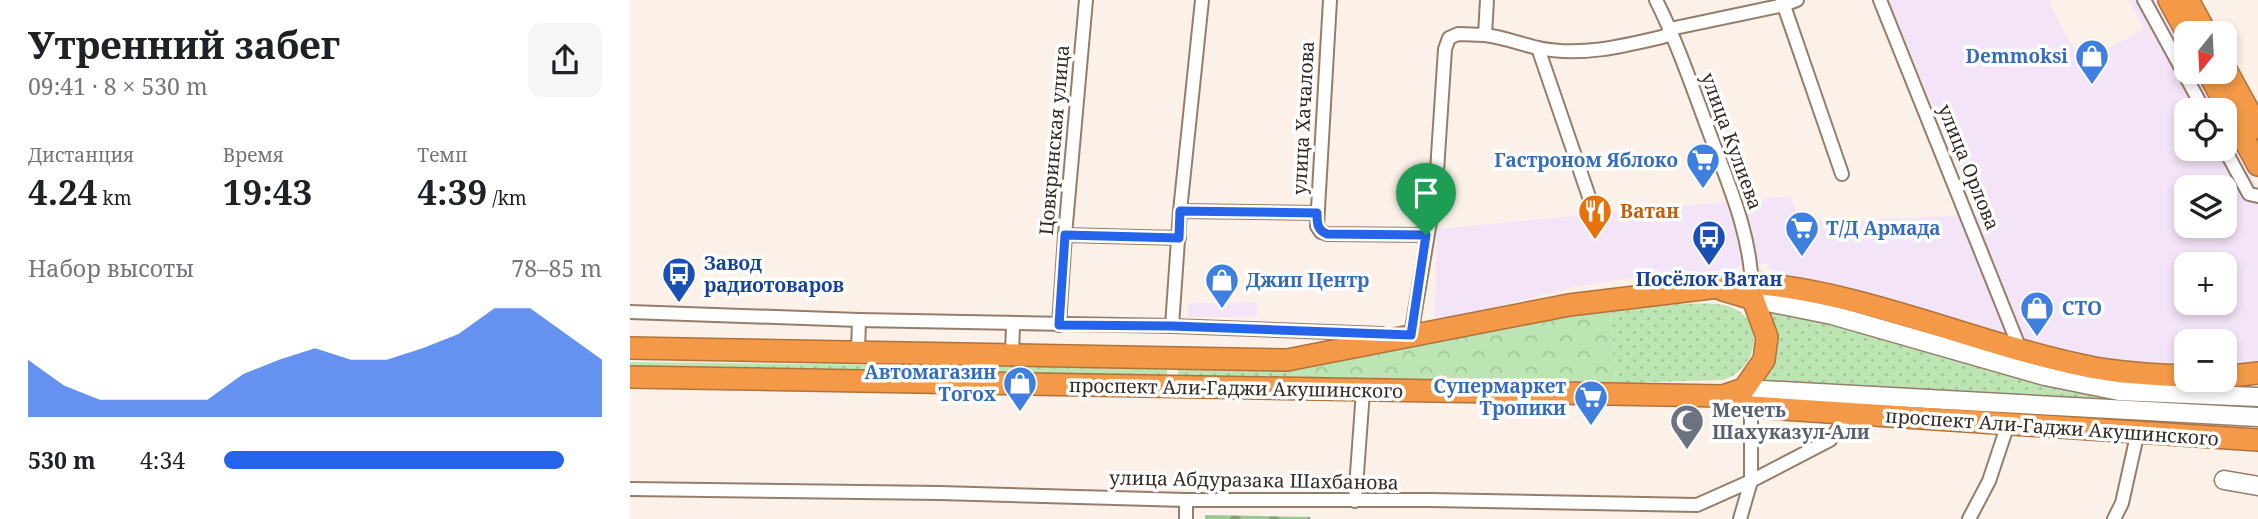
<!DOCTYPE html>
<html lang="ru">
<meta charset="utf-8">
<style>
body{margin:0;font-family:"Noto Serif",serif;background:#f6f6f6;color:#202124;height:100vh;display:flex;flex-direction:column;font-size:26px;white-space:nowrap}
*{box-sizing:border-box;margin:0}
p{font-size:23px;color:#757577}
.icon{flex:none;width:38px;height:38px;fill:none;stroke:currentColor;stroke-width:2;stroke-linecap:round;stroke-linejoin:round}
.map{position:relative;flex:1;overflow:hidden}
.drawer{display:flex;flex-direction:column;background:#fff;width:630px}
.drawer>*{flex:none}
.needle{width:46px;rotate:198deg}
.tools{position:absolute;left:1544px;top:21px;display:grid;gap:14px}
.tools a{display:grid;place-items:center;width:63px;height:63px;border-radius:14px;background:#fff;box-shadow:0 4px 10px #0003;font-size:35px}
.pin{position:absolute;display:grid;place-items:center;width:60px;height:60px;color:#fff;margin:-72px -30px;border-radius:50% 50% 50% 0;rotate:-45deg;box-shadow:0 0 7px #0007}
.pin .icon{rotate:45deg}
.round{display:grid;place-items:center;flex:none;width:74px;height:74px;border-radius:14px;background:#f6f6f6}
.headline{display:flex;align-items:center;justify-content:space-between;height:119px;padding:0 28px}
h1{font-size:38px;font-weight:700;line-height:52px}
.figures{display:grid;grid-template-columns:repeat(3,1fr);gap:10px;height:119px;padding:7px 28px}
.figures div{display:grid;align-content:center}
.figures b{font-size:35px;font-weight:700}
.figures small{font-size:19px;font-weight:400}
.figures p{font-size:19px}
.chart{height:196px;padding:14px 28px}
.chart p{display:flex;justify-content:space-between}
.chart svg{width:100%;height:126px;margin-top:7px;fill:#2563eb;opacity:.7}
ul{padding:0 28px;list-style:none;font-size:23px}
li{display:grid;grid-template-columns:112px 84px 1fr;align-items:center;height:52px}
li i{height:18px;border-radius:9px;background:#2563eb}
main{display:flex;flex:1;min-height:0}
.map>svg:first-child{display:block}
.commercial{fill:#f3e4f7;fill-rule:evenodd}
.grass{fill:url(#grass-dots)}
.forest{fill:url(#forest-firs)}
.park{fill:url(#park-crowns)}
.lines{fill:none;stroke-linecap:round;stroke-linejoin:round}
.street-casing{stroke:#957d6a;stroke-width:16}
.secondary-casing{stroke:#957d6a;stroke-width:21}
.highway-casing{stroke:#b0723b;stroke-width:24}
.street{stroke:#fff;stroke-width:12}
.secondary{stroke:#fff;stroke-width:18}
.highway{stroke:#f39948;stroke-width:21}
.route-casing{stroke:#fff;stroke-width:14}
.route{stroke:#2563eb;stroke-width:9}
.labels{text-anchor:middle;stroke-width:7;stroke-linejoin:round;paint-order:stroke}
.shop-label{font-size:19px;font-weight:bold;fill:#366cbe;stroke:#fff;text-anchor:end}
.street-label{font-size:19px;fill:#352b23;stroke:#fff}
.food-label{font-size:19px;font-weight:bold;fill:#c56008;stroke:#fff;text-anchor:start}
.transit-label{font-size:19px;font-weight:bold;fill:#164399;stroke:#fff;text-anchor:start}
.worship-label{font-size:19px;font-weight:bold;fill:#5b616d;stroke:#fff;text-anchor:start}
</style>
<main>
<section class="drawer">
<div class="headline"><div><h1>Утренний забег</h1><p>09:41 · 8 × 530 m</p></div><a class="round"><svg class="icon" aria-label="share" viewBox="0 0 24 24"><path d="M12 15V3M7 8l5-5 5 5M5 13v7h14v-7"/></svg></a></div>
<div class="figures">
<div><p>Дистанция</p><b>4.24<small> km</small></b></div>
<div><p>Время</p><b>19:43</b></div>
<div><p>Темп</p><b>4:39<small> /km</small></b></div>
</div>
<div class="chart"><p><span>Набор высоты</span>78–85 m</p>
<svg viewBox="0 0 160 44" preserveAspectRatio="none"><path d="M0 44V24L10 33L20 38L30 38L40 38L50 38L60 29L70 24L80 20L90 24L100 24L110 20L120 15L130 6L140 6L150 15L160 24V44z"/></svg>
</div>
<ul>
<li><b>530 m</b>4:34<i style="width:90%"></i></li>
</ul>
</section>
<div class="map">
<svg width="1628" height="519" viewBox="0 0 1628 519">
<defs>
<pattern id="grass-dots" width="8" height="8" patternUnits="userSpaceOnUse" patternTransform="scale(1.75)"><rect width="8" height="8" fill="#bde5b4"/><path d="M2 2h.1M6 6h.1" fill="none" stroke="#a3c59a" stroke-width="1.8" stroke-linecap="round"/></pattern>
<pattern id="forest-firs" width="22" height="20" patternUnits="userSpaceOnUse" patternTransform="scale(1.75)"><rect width="22" height="20" fill="#9cc893"/><path d="M5 1l3.5 6h-7zM16 11l3.5 6h-7z" fill="#80a378"/></pattern>
<pattern id="park-crowns" width="20" height="18" patternUnits="userSpaceOnUse" patternTransform="scale(1.75)"><rect width="20" height="18" fill="#bde5b4"/><path d="M2 6a3 3 0 1 1 6 0M12 15a3 3 0 1 1 6 0" fill="none" stroke="#a3c59a"/></pattern>
</defs>
<rect width="100%" height="100%" fill="#fcf1e9"/>
<g class="commercial">
<path d="M1258 0H1424L1419 3 1451 62 1514 29 1499 0H1529L1556 51V72H1567L1587 110H1556V149H1594V124L1628 188V365L1594 371V341H1556V372L1485 365 1145 277 1137 264 1110 265 1103 272 1027 273 945 287 805 322 807 229 1160 196 1170 222 1348 215ZM1556 187H1594V226H1556ZM1556 264H1594V303H1556Z"/>
<path d="M627 302V317H558V303Z"/>
</g>
<g class="grass">
<path d="M1048 304C1063 304 1083 302 1098 306 1137 319 1129 369 1093 380L986 383 981 310Z"/>
<path d="M1136 310 1204 323 1385 375 1628 405V410L1505 405 1132 381Z"/>
<path d="M0 362 537 368V377L0 369Z"/>
<path d="M548 369 665 370 666 379 548 377Z"/>
</g>
<path class="forest" d="M575 515 680 517V519H575Z"/>
<path class="park" d="M981 310 986 383 666 379 665 370 938 316Z"/>
<g class="lines">
<g class="street-casing">
<g id="street">
<path d="M700 0 687 226 691 232 697 234 796 235"/>
<path d="M1026 0C1047 42 1062 86 1078 129 1097 181 1121 233 1122 289"/>
<path d="M1152 0 1212 174"/>
<path d="M1250 0 1390 349"/>
<path d="M1514 0 1574 110"/>
<path d="M855 35C873 37 890 44 908 48 951 57 994 46 1036 36L1040 29 1154 5 1167 0"/>
<path d="M908 48 968 223"/>
<path d="M1594 148 1619 194 1628 196"/>
<path d="M550 211 687 213"/>
<path d="M435 235 549 238"/>
<path d="M0 312 229 320 542 326 752 334"/>
<path d="M429 325 435 235 456 0"/>
<path d="M542 326 550 211 572 0"/>
<path d="M777 335H781L806 186 815 49 819 38 828 34 855 35 857 0"/>
<path d="M228 351 229 320"/>
<path d="M382 355 383 324"/>
<path d="M0 489 310 493 556 500H800L1067 505 1121 481 1200 440 1219 414"/>
<path d="M725 501 733 391"/>
<path d="M556 519V500"/>
<path d="M1110 519 1121 481V407"/>
<path d="M1339 519 1359 481 1378 424"/>
<path d="M1484 519 1492 503 1508 431"/>
</g>
</g>
<g class="secondary-casing">
<g id="secondary">
<path d="M1123 299 1202 315 1415 376 1489 391 1628 397"/>
<path d="M1114 389 1628 417"/>
<path d="M1594 480 1628 486"/>
</g>
</g>
<g class="highway-casing">
<g id="highway">
<path d="M1539 0 1557 33"/>
<path d="M1558 0 1576 33"/>
<path d="M1594 66 1628 128"/>
<path d="M1578 72 1628 165"/>
<path d="M1093 290 1123 299 1137 337 1134 360 1114 389 1093 396"/>
<path d="M0 348 657 360 939 305 1122 283C1240 293 1350 346 1465 368 1495 373 1525 375 1556 376"/>
<path d="M0 377 1093 396 1121 407 1628 440"/>
<path d="M1594 377 1628 373"/>
</g>
</g>
<use href="#street" class="street"/>
<use href="#secondary" class="secondary"/>
<use href="#highway" class="highway"/>
</g>
<g class="lines">
<g class="route-casing">
<path id="route" d="M550 211 687 213C687 223 687 230 697 234L796 235 781 335 542 326 429 325 435 235 549 238Z"/>
</g>
<use href="#route" class="route"/>
</g>
<defs>
<g id="shop-pin" transform="scale(1.75)"><path d="M0 17L-7.5 6A9.5 9.5 0 1 1 7.5 6Z" fill="#3f7fe0" stroke="#fff"/><path d="M-5-2.5h2.3a2.7 3.5 0 0 1 5.4 0H5L5.5 6h-11ZM-1.5-2.5h3a1.5 2.3 0 0 0-3 0Z" fill="#fff"/></g>
<g id="supermarket-pin" transform="scale(1.75)"><path d="M0 17L-7.5 6A9.5 9.5 0 1 1 7.5 6Z" fill="#3f7fe0" stroke="#fff"/><path d="M-6-5.5h2.5l.6 2H6L4.5 2H-2.5L-4.4-4H-6ZM-1.5 3.2a1.3 1.3 0 1 0 .1 0ZM3 3.2a1.3 1.3 0 1 0 .1 0Z" fill="#fff"/></g>
<g id="restaurant-pin" transform="scale(1.75)"><path d="M0 17L-7.5 6A9.5 9.5 0 1 1 7.5 6Z" fill="#e8710a" stroke="#fff"/><path d="M-5-6h1v4h1v-4h1v4h1v-4h1v5L-1.5 .5V6h-2V.5L-5-1ZM5-6V6H3V1.5H1.5Q1.5-4 5-6Z" fill="#fff"/></g>
<g id="bus-pin" transform="scale(1.75)"><path d="M0 17L-7.5 6A9.5 9.5 0 1 1 7.5 6Z" fill="#1a4fb4" stroke="#fff"/><path d="M-5-6H5V4H4V6H2V4H-2V6H-4V4H-5ZM-3.5-4V0h7V-4ZM-3.5 1.2v1.5H-2V1.2ZM2 1.2v1.5H3.5V1.2Z" fill="#fff"/></g>
<g id="mosque-pin" transform="scale(1.75)"><path d="M0 17L-7.5 6A9.5 9.5 0 1 1 7.5 6Z" fill="#6b7280" stroke="#fff"/><path d="M3.5-4.9A6 6 0 1 0 3.5 4.9A5 5 0 1 1 3.5-4.9Z" fill="#fff"/></g>
</defs>
<g fill-rule="evenodd">
<use href="#shop-pin" x="1462" y="56"/>
<use href="#supermarket-pin" x="1073" y="160"/>
<use href="#restaurant-pin" x="965" y="211"/>
<use href="#supermarket-pin" x="1172" y="228"/>
<use href="#bus-pin" x="1079" y="237"/>
<use href="#bus-pin" x="49" y="274"/>
<use href="#shop-pin" x="592" y="280"/>
<use href="#shop-pin" x="1407" y="308"/>
<use href="#shop-pin" x="390" y="383"/>
<use href="#supermarket-pin" x="961" y="397"/>
<use href="#mosque-pin" x="1057" y="421"/>
</g>
<g class="labels">
<g class="shop-label">
<text x="1438" y="63">Demmoksi</text>
<text x="1048" y="167">Гастроном Яблоко</text>
<text x="1196" y="235" text-anchor="start">Т/Д Армада</text>
<text x="616" y="287" text-anchor="start">Джип Центр</text>
<text x="1432" y="315" text-anchor="start">СТО</text>
<text x="366" y="379">Автомагазин<tspan x="366" dy="22">Тогох</tspan></text>
<text x="936" y="393">Супермаркет<tspan x="936" dy="22">Тропики</tspan></text>
</g>
<g class="street-label">
<text transform="translate(673 118) rotate(-87)" y="7">улица Хачалова</text>
<text transform="translate(424 140) rotate(-85)" y="7">Цовкринская улица</text>
<text transform="translate(1102 141) rotate(70)" y="7">улица Кулиева</text>
<text transform="translate(1339 167) rotate(68)" y="7">улица Орлова</text>
<text transform="translate(606 388) rotate(1)" y="7">проспект Али-Гаджи Акушинского</text>
<text transform="translate(1422 427) rotate(4)" y="7">проспект Али-Гаджи Акушинского</text>
<text transform="translate(624 480) rotate(1)" y="7">улица Абдуразака Шахбанова</text>
</g>
<g class="food-label">
<text x="990" y="218">Ватан</text>
</g>
<g class="transit-label">
<text x="74" y="270">Завод<tspan x="74" dy="22">радиотоваров</tspan></text>
<text x="1079" y="286" text-anchor="middle">Посёлок Ватан</text>
</g>
<g class="worship-label">
<text x="1082" y="417">Мечеть<tspan x="1082" dy="22">Шахуказул-Али</tspan></text>
</g>
</g>
</svg>
<div class="tools">
<a><svg class="needle" viewBox="-14 -14 28 28"><path d="M0-13l5 13h-10z" fill="#e53935"/><path d="M0 13l5-13h-10z" fill="#757577"/></svg></a>
<a><svg class="icon" aria-label="locate" viewBox="0 0 24 24"><circle cx="12" cy="12" r="6"/><path d="M12 2v4M12 18v4M2 12h4M18 12h4"/></svg></a>
<a><svg class="icon" aria-label="layers" viewBox="0 0 24 24"><path d="M12 4l9 5-9 5-9-5zM3 14l9 5 9-5"/></svg></a>
<a>+</a>
<a>−</a>
</div>
<div class="pin" style="left:796px;top:235px;background:#1e9e55"><svg class="icon" aria-label="arrive" viewBox="0 0 24 24"><path d="M6 21V4h12l-3 4 3 4H6"/></svg></div>
</div>
</main>
